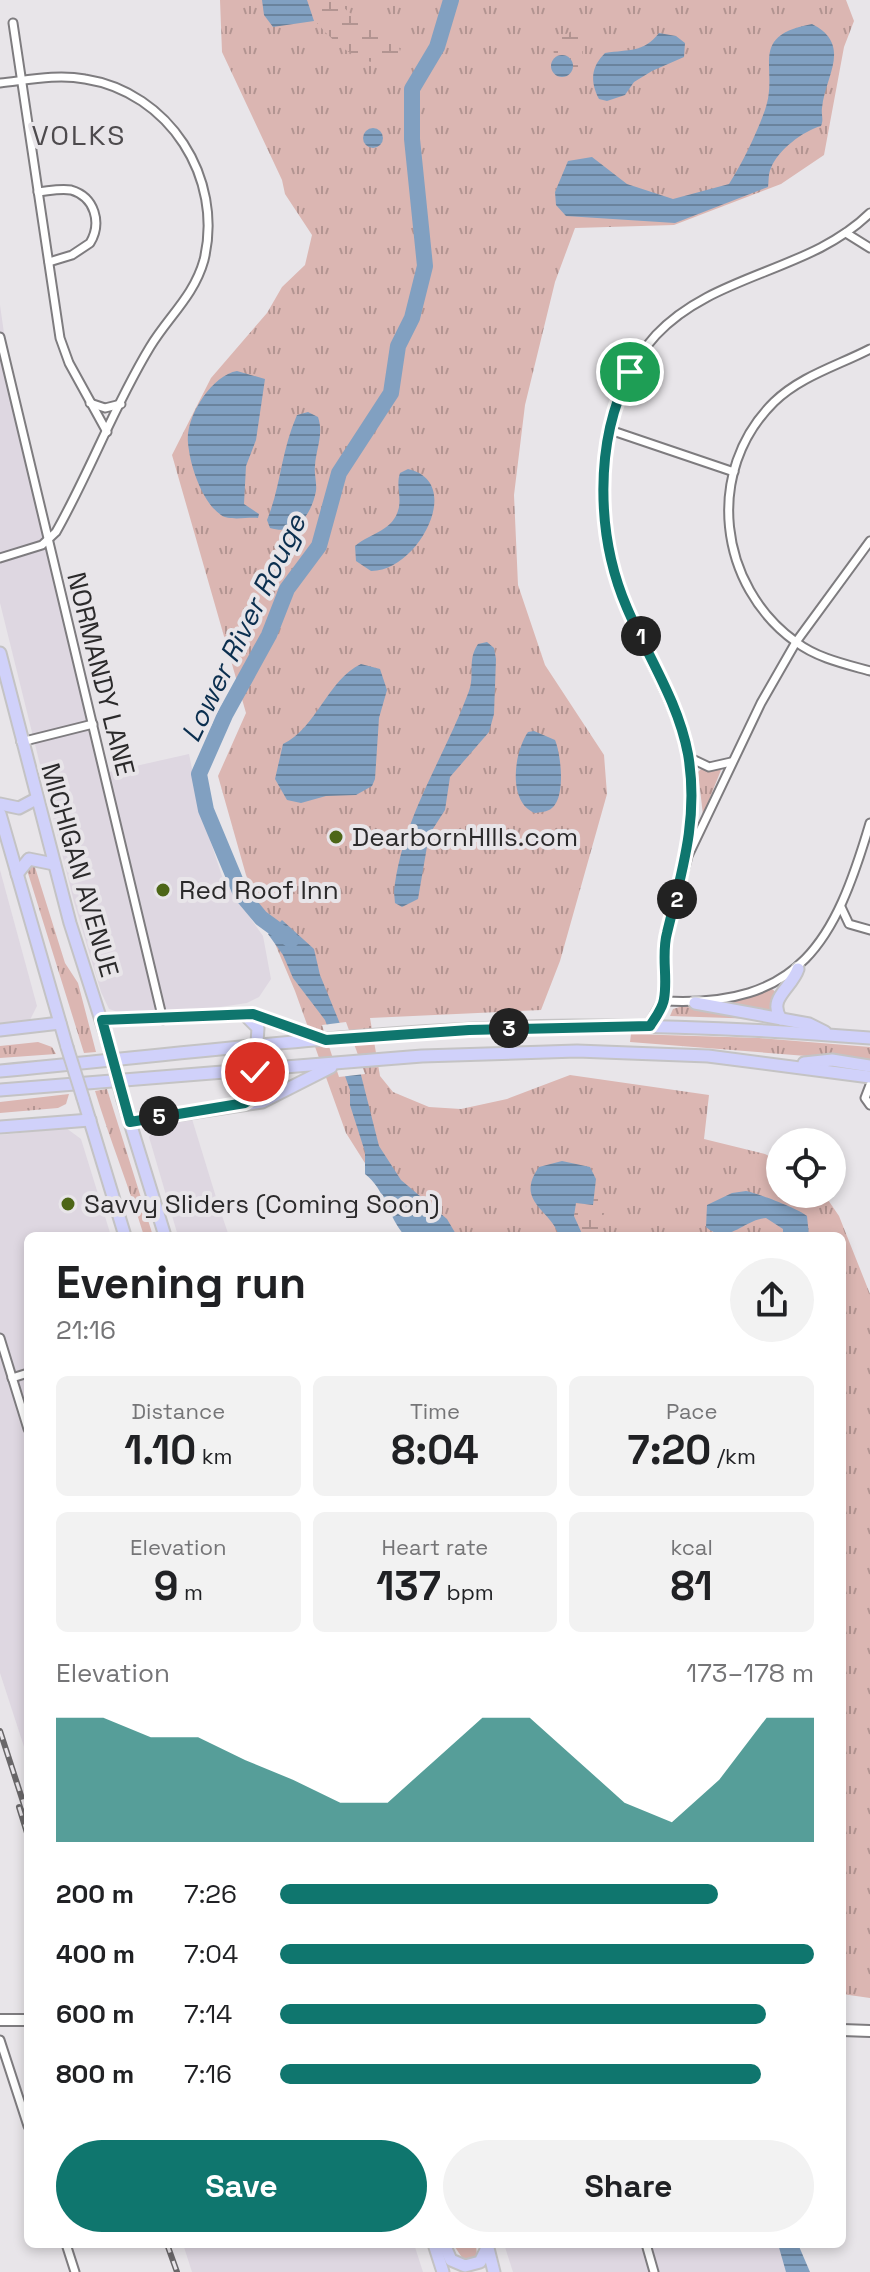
<!DOCTYPE html>
<meta charset="utf-8">
<style>
body{margin:0;font-family:"Space Grotesk",sans-serif;background:#f2f2f2;color:#202124;height:100vh;display:flex;flex-direction:column;font-size:30px;white-space:nowrap}
*{box-sizing:border-box;margin:0}
p{font-size:26px;color:#757577}
.icon{flex:none;width:44px;height:44px;fill:none;stroke:currentColor;stroke-width:2;stroke-linecap:round;stroke-linejoin:round}
.map{position:relative;flex:1;overflow:hidden}
.drawer{position:absolute;left:24px;top:1232px;width:822px;height:1016px;display:flex;flex-direction:column;background:#fff;border-radius:12px;box-shadow:0 4px 12px #0003}
.drawer>*{flex:none}
.tools{position:absolute;left:766px;top:1128px;display:grid;gap:16px}
.tools a{display:grid;place-items:center;width:80px;height:80px;border-radius:50%;background:#fff;box-shadow:0 4px 12px #0003;font-size:40px}
.pin{position:absolute;display:grid;place-items:center;width:68px;height:68px;color:#fff;margin:-34px;border:4px solid #fff;border-radius:50%;box-shadow:0 2px 8px #0007}
.km{position:absolute;width:40px;height:40px;margin:-20px;border-radius:50%;background:#222;color:#fff;font-size:22px;line-height:40px;text-align:center}
.round{display:grid;place-items:center;flex:none;width:84px;height:84px;border-radius:42px;background:#f2f2f2}
.headline{display:flex;align-items:center;justify-content:space-between;height:136px;padding:0 32px}
h1{font-size:44px;font-weight:700;line-height:60px}
.figures{display:grid;grid-template-columns:repeat(3,1fr);gap:12px;height:136px;padding:8px 32px}
.figures div{display:grid;align-content:center;border-radius:12px;background:#f2f2f2;text-align:center}
.figures b{font-size:40px;font-weight:700}
.figures small{font-size:22px;font-weight:400}
.figures p{font-size:22px}
.chart{height:224px;padding:16px 32px}
.chart p{display:flex;justify-content:space-between}
.chart svg{width:100%;height:144px;margin-top:8px;fill:#0f766e;opacity:.7}
.cta{display:flex;gap:16px;margin-top:auto;padding:16px 32px}
.cta a{flex:1;height:92px;border-radius:48px;background:#0f766e;color:#fff;font-size:32px;font-weight:700;line-height:92px;text-align:center}
.cta a+a{background:#f2f2f2;color:#202124}
ul{padding:0 32px;list-style:none;font-size:26px}
li{display:grid;grid-template-columns:128px 96px 1fr;align-items:center;height:60px}
li i{height:20px;border-radius:10px;background:#0f766e}
.map>svg:first-child{display:block}
.built{fill:#ded7e1}
.grass{fill:url(#grass-tufts)}
.wetland{fill:url(#wetland-marsh)}
.water{fill:url(#water-rules)}
.pier{fill:#e8e5e9}
.lines{fill:none;stroke-linecap:round;stroke-linejoin:round}
.river{stroke:#81a0c1;stroke-width:16}
.minor-casing{stroke:#7e7c7f;stroke-width:11}
.secondary-casing{stroke:#7e7c7f;stroke-width:14}
.primary-casing{stroke:#c4c3c4;stroke-width:15}
.minor{stroke:#fff;stroke-width:7}
.secondary{stroke:#fff;stroke-width:10}
.primary{stroke:#d0d1fa;stroke-width:11}
.rail-casing{stroke:#696769;stroke-width:6}
.rail{stroke:#e8e5e9;stroke-width:3;stroke-dasharray:9;stroke-linecap:butt}
.primary-bridge-casing{stroke:#c4c3c4;stroke-width:15;stroke-linecap:butt}
.primary-bridge{stroke:#d0d1fa;stroke-width:11}
.route-casing{stroke:#fff;stroke-width:16}
.route{stroke:#0f766e;stroke-width:10}
.poi-dot{fill:#4d6617;stroke:#e8e5e9;stroke-width:3}
.labels{text-anchor:middle;stroke-width:8;stroke-linejoin:round;paint-order:stroke}
.street-label{font-size:26px;fill:#2b2a2b;stroke:#e8e5e9}
.poi-label{font-size:26px;fill:#2b2a2b;stroke:#e8e5e9;text-anchor:start}
.neighbourhood-label{font-size:28px;letter-spacing:2px;fill:#4d4a4d;stroke:#e8e5e9}
.water-label{font-size:28px;font-style:italic;fill:#0b2f4f;stroke:#e8e5e9}
</style>
<div class="map">
<svg width="870" height="2272" viewBox="0 0 870 2272">
<defs>
<pattern id="grass-tufts" width="24" height="20" patternUnits="userSpaceOnUse" patternTransform="scale(2)"><rect width="24" height="20" fill="#dbb6b2"/><path d="M3 7l-1-3M5 7V3M7 7l1-3M15 17l-1-3M17 17v-4M19 17l1-3" fill="none" stroke="#b29491"/></pattern>
<pattern id="wetland-marsh" width="20" height="14" patternUnits="userSpaceOnUse" patternTransform="scale(2)"><rect width="20" height="14" fill="#dbb6b2"/><path d="M1 5h8M5 5V1M11 12h8M15 12V8" fill="none" stroke="#b29491"/></pattern>
<pattern id="water-rules" width="6" height="5" patternUnits="userSpaceOnUse" patternTransform="scale(2)"><rect width="6" height="5" fill="#81a0c1"/><path d="M0 2.5h6" fill="none" stroke="#6a839d"/></pattern>
</defs>
<rect width="100%" height="100%" fill="#e8e5e9"/>
<g class="built">
<path d="M0 305 10 375 109 772 189 754 201 813 223 879 263 936 271 979 259 997 247 1003 167 1015 124 1014 109 1009 101 992 74 902 0 603Z"/>
<path d="M0 870 37 1006 30 1020 0 1023Z"/>
<path d="M192 1119 219 1207 229 1236H178L149 1137 155 1127Z"/>
<path d="M66 1128 81 1139 111 1236H28V1759L0 1673V1135Z"/>
<path d="M183 2244H414L423 2272H192Z"/>
<path d="M504 2244H780L792 2272H513Z"/>
</g>
<g class="grass">
<path d="M220 0H846L854 21 844 47 824 155 781 184 674 225 575 228 555 282 525 405 514 495 518 585 545 665 604 755 607 794 560 961 541 1010 370 1018 380 1076 393 1092 429 1107 461 1109 507 1099 570 1075 709 1095 704 1139 765 1154 780 1162V1194H824L839 1216 870 1294V1998L842 1994V1236H411L346 1133 295 991 246 875 218 776 246 713 172 455 211 378 267 313 282 287 305 265 312 235 285 194 282 180 222 52Z"/>
<path d="M702 768 721 770 703 815 698 772Z"/>
<path d="M34 864 65 963 78 983 96 1052 84 1053 27 870Z"/>
<path d="M772 989 777 993 769 1013 725 1003Z"/>
<path d="M686 1005 753 1016 758 1019 670 1016 673 1009Z"/>
<path d="M631 1034 759 1038 870 1047V1061L630 1042Z"/>
<path d="M38 1042 52 1047 56 1054 0 1058V1046Z"/>
<path d="M107 1089 153 1236H144C129 1187 110 1140 95 1091Z"/>
<path d="M69 1094 66 1104 58 1108 0 1113V1102Z"/>
<path d="M453 2244H476L477 2257 463 2259Z"/>
</g>
<g class="wetland">
<path d="M307 0H338C352 22 374 21 395 33L401 55C372 78 336 45 317 23 312 18 310 7 307 0Z"/>
<path d="M572 31H581L585 39 578 75 569 82 559 77 569 74 570 58 562 55 554 58 553 41Z"/>
<path d="M596 1179 608 1201 597 1236H583L574 1216 576 1203 589 1205 596 1195Z"/>
</g>
<g class="water">
<path d="M262 0H307L314 21 273 27 264 15Z"/>
<path d="M812 24C853 45 825 76 822 108 821 115 824 119 821 126 803 131 778 150 771 168 768 174 769 181 768 187L675 223 566 216 556 205 555 192 568 161 592 157 627 184 673 199 729 184C743 162 756 135 765 110 780 68 746 36 812 24Z"/>
<path d="M659 33 676 36 685 43 684 57 652 71 634 82 625 95 607 101 599 99C590 81 591 67 605 53 630 49 643 53 659 33Z"/>
<circle cx="562" cy="66" r="11"/>
<circle cx="373" cy="138" r="10"/>
<path d="M237 371 265 379 256 440 246 466 244 504 259 514 258 518C247 517 229 521 221 515 202 502 190 466 188 443 185 417 212 375 237 371Z"/>
<path d="M308 412 318 417C324 434 316 449 315 466 314 474 317 483 316 491 311 516 296 536 270 528L267 520C281 486 281 451 297 415Z"/>
<path d="M408 469C466 482 417 572 371 571L356 561 355 546C372 532 394 531 399 507 401 495 396 485 400 473Z"/>
<path d="M487 642 494 648 496 659 494 714 489 732 450 777 445 810 429 835 418 899 402 907 395 903 394 892C402 817 444 759 469 691 475 675 467 660 478 644Z"/>
<path d="M361 664 380 669 387 690 379 718 375 779 372 786 356 795 326 796 301 803 287 800 275 779 283 744C316 729 328 679 361 664Z"/>
<path d="M534 731 555 740C561 754 567 802 549 810 545 812 540 812 535 813 507 802 514 752 528 732Z"/>
<path d="M282 920 314 949 320 975 361 1075 379 1146 401 1180 447 1219 457 1236H405C388 1217 385 1189 365 1174V1152L350 1105V1090L325 1020 293 978 283 955 268 934Z"/>
<path d="M562 1161 590 1167 596 1179 593 1205 576 1203 574 1216 583 1236H559C552 1210 514 1202 539 1167Z"/>
<path d="M746 1191C757 1193 799 1209 807 1216L809 1236H783V1229L766 1218C744 1219 728 1246 706 1227L707 1205 732 1193Z"/>
<path d="M778 2244H798L810 2272H786Z"/>
</g>
<path class="pier" d="M346 1022 365 1074 339 1077 322 1025Z"/>
<g class="lines">
<path class="river" d="M291 940 261 918 241 894 206 810 199 774 225 715 269 635 287 589 319 546 339 473 391 393 398 346 412 318 425 266 412 139V89L437 47 451 0"/>
<g class="minor-casing">
<g id="minor">
<path d="M13 23 60 338 69 363 107 432"/>
<path d="M0 83C28 80 57 74 85 79 169 92 224 178 204 260 194 296 168 317 150 347 114 406 90 472 56 532L42 545 0 558"/>
<path d="M38 192C49 191 60 188 71 190 95 197 102 223 90 243L72 255 49 262"/>
<path d="M846 233 870 248"/>
<path d="M0 337 163 1020"/>
<path d="M870 349C837 366 801 376 774 402 704 471 718 586 796 642 817 658 845 664 870 671"/>
<path d="M90 403 105 408 121 404"/>
<path d="M610 430 734 472"/>
<path d="M870 541 796 642 761 703 688 856 664 945V1001C801 1008 835 941 870 823"/>
<path d="M21 742 93 724"/>
<path d="M688 757 709 767 731 762"/>
<path d="M689 846C705 731 656 691 621 593 592 512 595 401 656 335 714 273 810 272 870 213"/>
<path d="M841 907 849 924 870 930"/>
<path d="M870 1085 865 1098 870 1105"/>
<path d="M0 1338 28 1429"/>
<path d="M12 1378 28 1373"/>
<path d="M0 2040 28 2126"/>
<path d="M66 2244 75 2272"/>
<path d="M646 2244 654 2272"/>
</g>
</g>
<g class="secondary-casing">
<g id="secondary">
<path d="M0 2020H28"/>
<path d="M842 2030 870 2031"/>
</g>
</g>
<g class="primary-casing">
<g id="primary">
<path d="M0 653 70 923 108 1042"/>
<path d="M0 804 19 808 36 799"/>
<path d="M0 814 67 1047"/>
<path d="M17 874 29 859 54 864"/>
<path d="M695 1003 809 1024 825 1032"/>
<path d="M245 1015 258 1028 257 1042 251 1048"/>
<path d="M781 1019C767 998 792 988 798 969"/>
<path d="M102 1020 253 1014 322 1039"/>
<path d="M650 1026 664 1001"/>
<path d="M0 1030 60 1023"/>
<path d="M804 1063 832 1060 870 1066"/>
<path d="M248 1070 260 1075 263 1084 259 1095 249 1101"/>
<path d="M0 1071C190 1053 382 1028 574 1026 673 1025 771 1030 870 1038"/>
<path d="M0 1090 422 1056 577 1051 708 1056 870 1077"/>
<path d="M83 1098 125 1236"/>
<path d="M123 1100 165 1236"/>
<path d="M130 1122 262 1102 331 1067"/>
<path d="M0 1127 90 1120"/>
<path d="M434 2244 443 2272"/>
<path d="M444 2244 451 2260 465 2266 480 2262 487 2248"/>
<path d="M488 2248 494 2272"/>
</g>
</g>
<use href="#minor" class="minor"/>
<use href="#secondary" class="secondary"/>
<use href="#primary" class="primary"/>
<g class="rail-casing">
<g id="rail">
<path d="M0 1731 28 1817"/>
<path d="M19 1807 28 1836"/>
<path d="M167 2244 177 2272"/>
</g>
</g>
<use href="#rail" class="rail"/>
<g class="primary-bridge-casing">
<g id="primary-bridge">
<path d="M108 1042 123 1100"/>
<path d="M67 1047 83 1098"/>
</g>
</g>
<use href="#primary-bridge" class="primary-bridge"/>
</g>
<g class="lines">
<g class="route-casing">
<path id="route" d="M255 1072 262 1079V1091L245 1103 130 1122 102 1020 253 1014 326 1040 469 1030 650 1026C655 1018 663 1008 664 999 668 977 661 955 667 933 682 871 699 818 688 754 678 701 648 657 627 608 596 536 594 442 630 372"/>
</g>
<use href="#route" class="route"/>
</g>
<g class="poi-dot">
<circle cx="336" cy="837" r="8"/>
<circle cx="163" cy="890" r="8"/>
<circle cx="68" cy="1204" r="8"/>
</g>
<g class="labels">
<g class="street-label">
<text transform="translate(101 674) rotate(76)" y="9">NORMANDY LANE</text>
<text transform="translate(80 870) rotate(74)" y="9">MICHIGAN AVENUE</text>
</g>
<g class="poi-label">
<text x="352" y="846">DearbornHIlls.com</text>
<text x="179" y="899">Red Roof Inn</text>
<text x="84" y="1213">Savvy Sliders (Coming Soon)</text>
</g>
<g class="neighbourhood-label">
<text x="79" y="145">VOLKS</text>
</g>
<g class="water-label">
<text transform="translate(243 628) rotate(-64)" y="10">Lower River Rouge</text>
</g>
</g>
</svg>
<div class="tools">
<a><svg class="icon" aria-label="locate" viewBox="0 0 24 24"><circle cx="12" cy="12" r="6"/><path d="M12 2v4M12 18v4M2 12h4M18 12h4"/></svg></a>
</div>
<div class="pin" style="left:630px;top:372px;background:#1e9e55"><svg class="icon" aria-label="arrive" viewBox="0 0 24 24"><path d="M6 21V4h12l-3 4 3 4H6"/></svg></div>
<div class="pin" style="left:255px;top:1072px;background:#d93025"><svg class="icon" aria-label="check" viewBox="0 0 24 24"><path d="M5 12l5 5 9-10"/></svg></div>
<b class="km" style="left:641px;top:636px">1</b>
<b class="km" style="left:677px;top:899px">2</b>
<b class="km" style="left:509px;top:1028px">3</b>
<b class="km" style="left:159px;top:1116px">5</b>
<section class="drawer">
<div class="headline"><div><h1>Evening run</h1><p>21:16</p></div><a class="round"><svg class="icon" aria-label="share" viewBox="0 0 24 24"><path d="M12 15V3M7 8l5-5 5 5M5 13v7h14v-7"/></svg></a></div>
<div class="figures">
<div><p>Distance</p><b>1.10<small> km</small></b></div>
<div><p>Time</p><b>8:04</b></div>
<div><p>Pace</p><b>7:20<small> /km</small></b></div>
</div>
<div class="figures">
<div><p>Elevation</p><b>9<small> m</small></b></div>
<div><p>Heart rate</p><b>137<small> bpm</small></b></div>
<div><p>kcal</p><b>81</b></div>
</div>
<div class="chart"><p><span>Elevation</span>173–178 m</p>
<svg viewBox="0 0 160 44" preserveAspectRatio="none"><path d="M0 44V6L10 6L20 12L30 12L40 19L50 25L60 32L70 32L80 19L90 6L100 6L110 19L120 32L130 38L140 25L150 6L160 6V44z"/></svg>
</div>
<ul>
<li><b>200 m</b>7:26<i style="width:82%"></i></li>
<li><b>400 m</b>7:04<i style="width:100%"></i></li>
<li><b>600 m</b>7:14<i style="width:91%"></i></li>
<li><b>800 m</b>7:16<i style="width:90%"></i></li>
</ul>
<div class="cta"><a>Save</a><a>Share</a></div>
</section>
</div>
